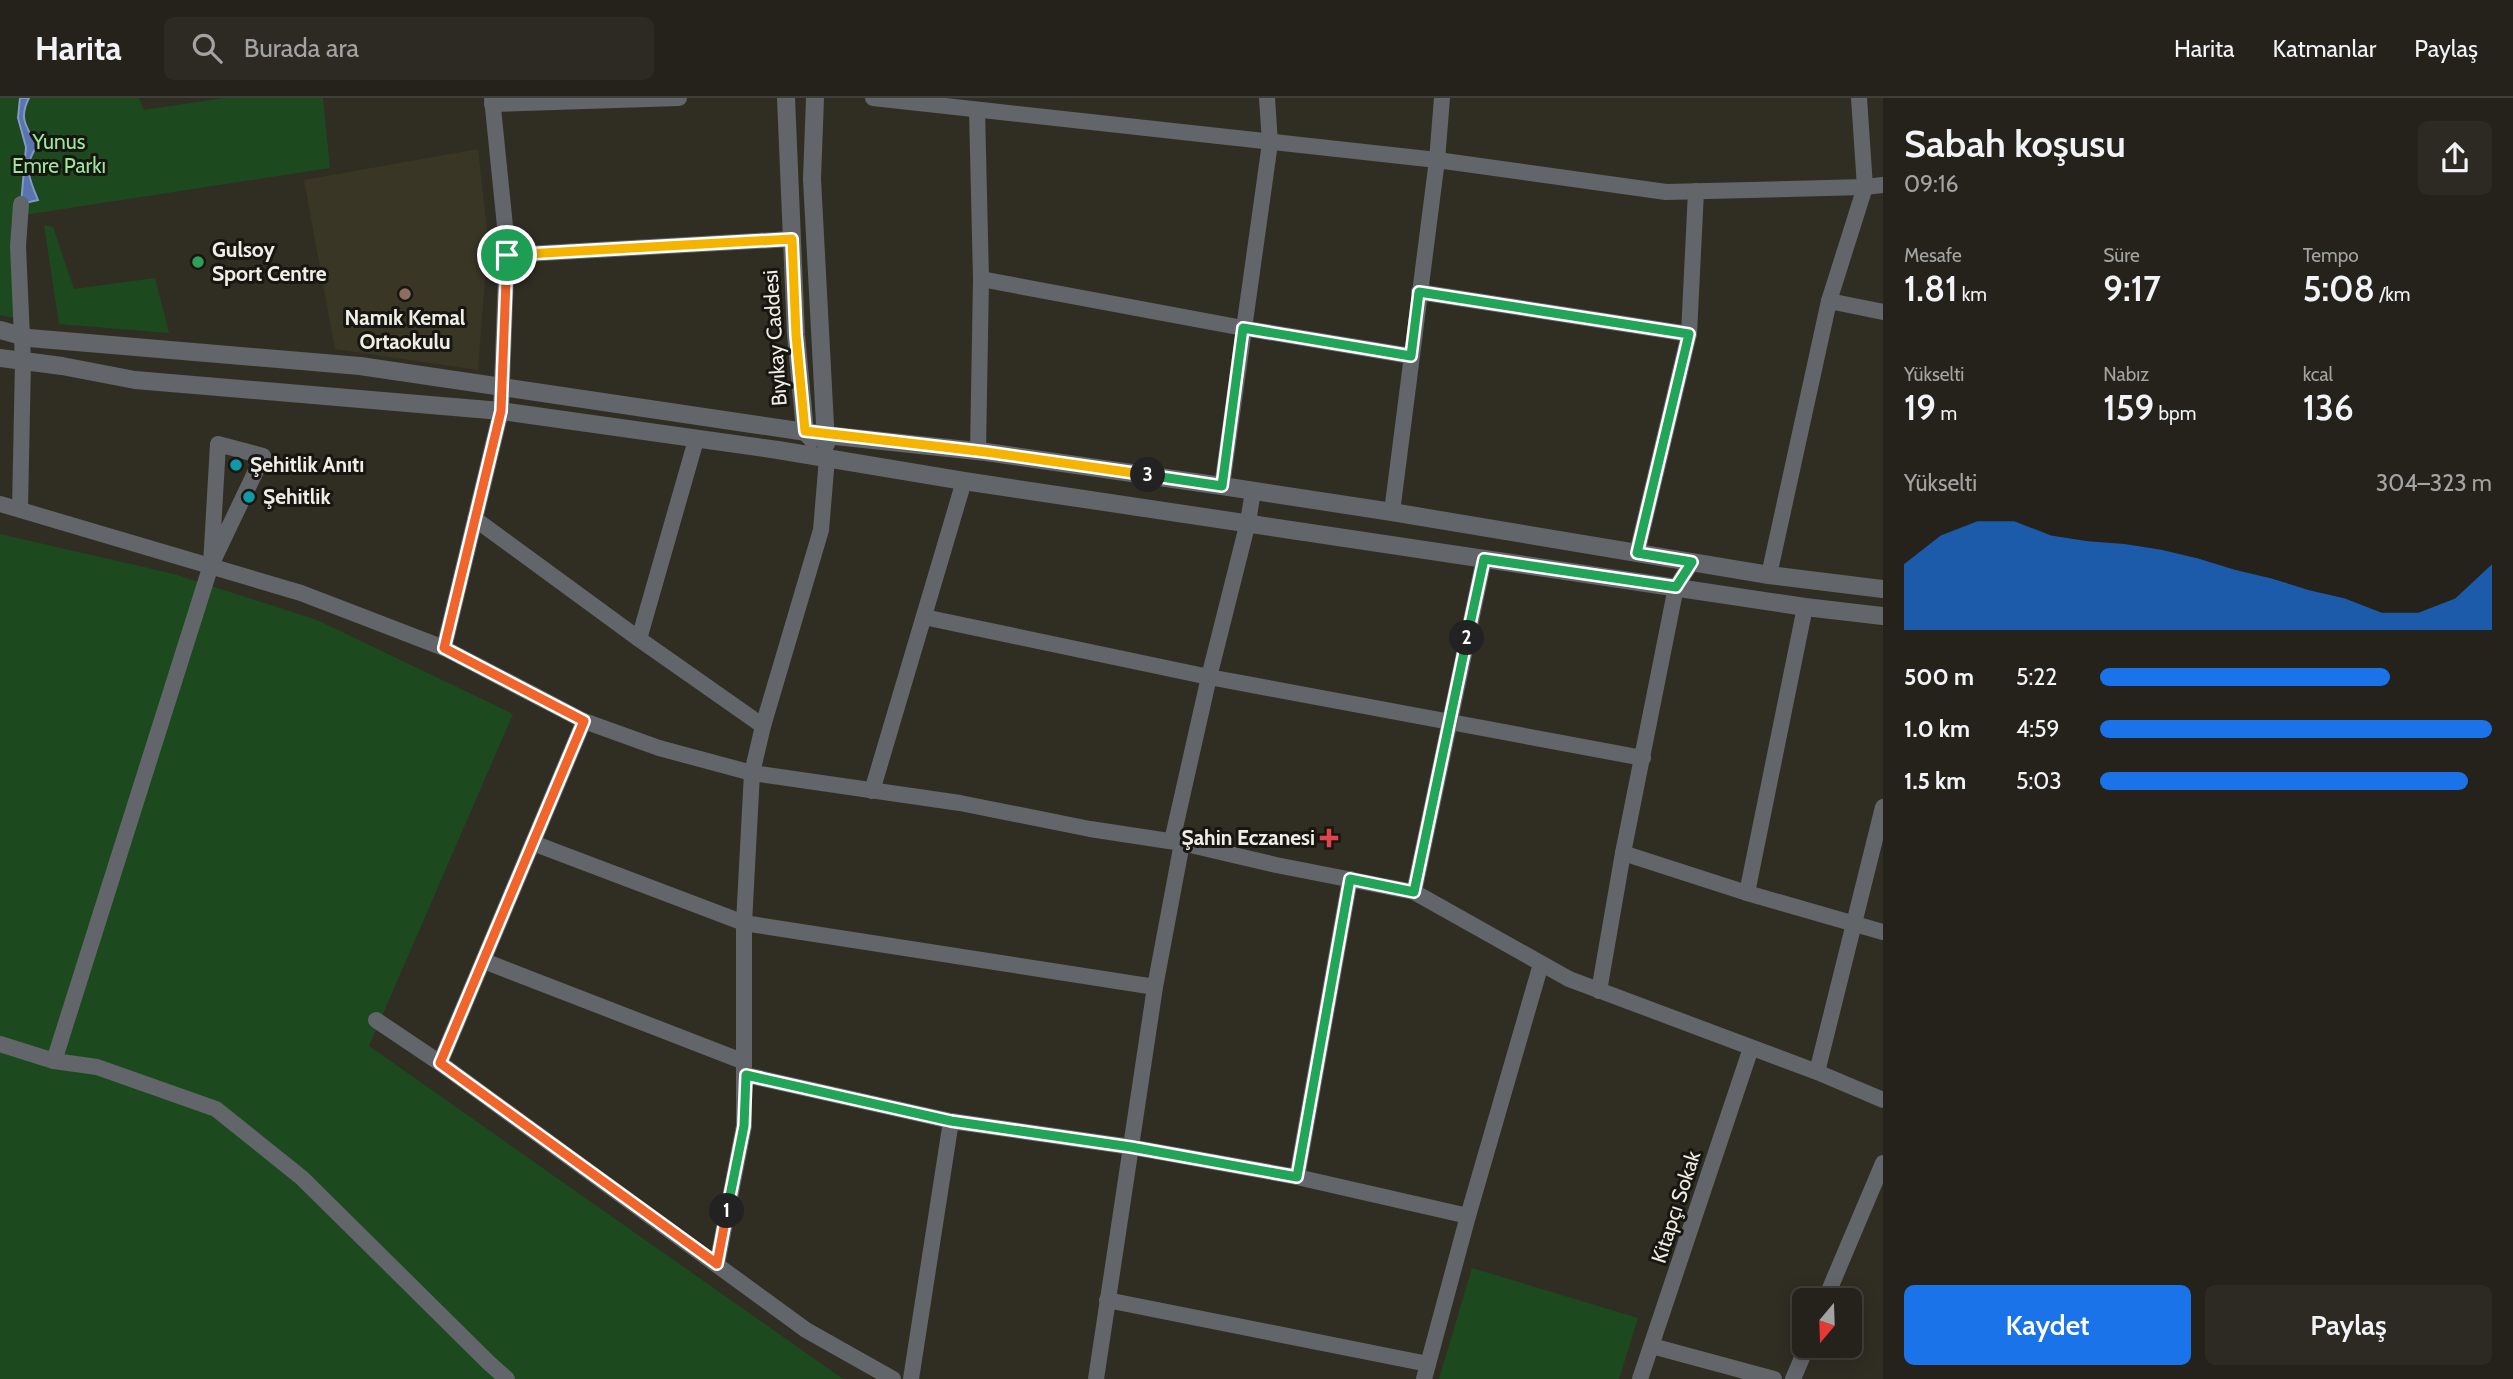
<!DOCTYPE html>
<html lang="tr">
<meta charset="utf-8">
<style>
body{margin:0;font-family:Cabin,sans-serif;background:#2c2a23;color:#f1f3f6;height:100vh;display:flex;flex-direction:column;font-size:26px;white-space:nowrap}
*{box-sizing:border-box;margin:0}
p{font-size:23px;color:#a3a4a2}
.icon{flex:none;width:38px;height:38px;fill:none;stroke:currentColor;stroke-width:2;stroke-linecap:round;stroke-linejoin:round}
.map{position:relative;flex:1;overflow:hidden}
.drawer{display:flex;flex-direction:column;background:#24221a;width:630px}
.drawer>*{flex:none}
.needle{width:46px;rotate:199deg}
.fabs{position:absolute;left:1792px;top:1190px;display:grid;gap:14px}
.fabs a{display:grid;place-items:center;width:70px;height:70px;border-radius:10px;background:#24221a;box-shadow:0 4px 18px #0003,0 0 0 2px #413f39;font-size:35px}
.pin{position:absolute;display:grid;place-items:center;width:60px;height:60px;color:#fff;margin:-30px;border:4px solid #fff;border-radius:50%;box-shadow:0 2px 7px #0007}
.km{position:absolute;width:35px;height:35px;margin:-18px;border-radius:50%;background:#222;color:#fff;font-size:19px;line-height:35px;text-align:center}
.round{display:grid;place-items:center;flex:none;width:74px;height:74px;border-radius:10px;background:#2c2a23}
.summary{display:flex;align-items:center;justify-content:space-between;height:119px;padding:0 21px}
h1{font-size:38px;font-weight:600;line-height:52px}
.metrics{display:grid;grid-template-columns:repeat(3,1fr);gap:10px;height:119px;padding:7px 21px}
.metrics div{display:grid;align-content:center}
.metrics b{font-size:35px;font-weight:600}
.metrics small{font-size:19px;font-weight:400}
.metrics p{font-size:19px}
.chart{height:196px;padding:14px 21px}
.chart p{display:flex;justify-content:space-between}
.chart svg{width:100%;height:126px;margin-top:7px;fill:#1a73e8;opacity:.7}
.primary-button{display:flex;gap:14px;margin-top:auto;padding:14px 21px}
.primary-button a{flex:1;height:80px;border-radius:10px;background:#1a73e8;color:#fff;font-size:28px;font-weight:600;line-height:80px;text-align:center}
.primary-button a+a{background:#2c2a23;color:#f1f3f6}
ul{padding:0 21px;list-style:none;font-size:23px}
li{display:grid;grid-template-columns:112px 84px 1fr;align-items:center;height:52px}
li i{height:18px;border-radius:9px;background:#1a73e8}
header{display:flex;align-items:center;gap:42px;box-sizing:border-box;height:98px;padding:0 35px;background:#24221a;border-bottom:2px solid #413f39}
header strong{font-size:33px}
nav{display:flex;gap:38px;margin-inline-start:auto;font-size:24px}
.search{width:490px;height:63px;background:#2c2a23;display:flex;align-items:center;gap:18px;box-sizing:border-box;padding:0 24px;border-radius:10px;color:#a3a4a2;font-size:26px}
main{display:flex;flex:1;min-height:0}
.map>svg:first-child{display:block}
.built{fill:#3a3625}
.green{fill:#1c4a1e}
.water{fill:#5874b1;stroke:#8598c1;stroke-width:2}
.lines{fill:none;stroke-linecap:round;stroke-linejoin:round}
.minor{stroke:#62656a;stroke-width:16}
.tertiary{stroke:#62656a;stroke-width:18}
.split-1-casing{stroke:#fff;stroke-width:14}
.split-2-casing{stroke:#fff;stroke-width:14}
.split-3-casing{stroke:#fff;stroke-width:14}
.split-4-casing{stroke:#fff;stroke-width:14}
.split-1{stroke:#f0652b;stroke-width:9}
.split-2{stroke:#22a559;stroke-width:9}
.split-3{stroke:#22a559;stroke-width:9}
.split-4{stroke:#f5b400;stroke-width:9}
.leisure-dot{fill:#2e9e5b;stroke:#171611;stroke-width:2.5}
.education-dot{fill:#8d6e63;stroke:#171611;stroke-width:2.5}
.culture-dot{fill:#0f9aa8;stroke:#171611;stroke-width:2.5}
.health-dot{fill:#e0444e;stroke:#171611;stroke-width:2.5}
.labels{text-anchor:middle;stroke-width:6;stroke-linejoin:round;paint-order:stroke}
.park-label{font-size:21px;fill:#9ae79a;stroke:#171611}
.poi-label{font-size:21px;font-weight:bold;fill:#efede6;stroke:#171611;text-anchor:start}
.street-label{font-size:21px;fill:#efede6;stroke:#171611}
</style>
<header>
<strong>Harita</strong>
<div class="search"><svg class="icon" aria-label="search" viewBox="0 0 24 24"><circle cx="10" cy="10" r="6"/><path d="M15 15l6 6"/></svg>Burada ara</div>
<nav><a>Harita</a><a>Katmanlar</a><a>Paylaş</a></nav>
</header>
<main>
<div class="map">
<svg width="1883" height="1281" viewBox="0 0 1883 1281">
<rect width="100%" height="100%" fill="#302e23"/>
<path class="built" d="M478 51 488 141 478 272 335 251 304 82Z"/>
<g class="green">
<path d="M0 0H139L144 12 224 0H323L330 70 24 117 11 124 14 220 0 217Z"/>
<path d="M44 127 53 129 74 191 155 180 169 235 59 226Z"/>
<path d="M0 436 174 476 317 522 513 616 369 948 843 1281H0Z"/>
<path d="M1472 1170 1638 1220 1619 1281H1439Z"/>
</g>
<path class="water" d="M20 0H29C18 21 27 29 37 48 23 68 29 81 38 102L21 106 26 49 18 20Z"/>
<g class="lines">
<g class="minor">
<path d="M873 0 1437 62 1666 94 1865 89 1883 87"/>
<path d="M492 6 679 0"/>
<path d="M977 12 981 181 978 353"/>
<path d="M507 157 792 141"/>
<path d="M981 181 1243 230 1411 258"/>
<path d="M1419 194 1689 236"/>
<path d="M1829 203 1883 214"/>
<path d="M1222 388 1270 45 1267 0"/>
<path d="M0 406 301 495 444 550 584 623 659 650 752 675 960 705 1090 731 1182 745 1276 767 1414 794 1569 881 1817 974 1883 1002"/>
<path d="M20 411 23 263 18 148 21 106"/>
<path d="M1392 414 1437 62 1442 0"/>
<path d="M475 421 639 541 763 628"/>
<path d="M1637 455 1689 236 1696 93"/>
<path d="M1769 477 1829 203 1865 89 1859 0"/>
<path d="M924 519 1209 579 1643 660"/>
<path d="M639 541 696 342"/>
<path d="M444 550 501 313 507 148 492 0"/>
<path d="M872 693 964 383"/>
<path d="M1172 743 1209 579 1248 424 1253 393"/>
<path d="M533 745 744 825 1155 889"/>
<path d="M1623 755 1747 795 1883 834"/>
<path d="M1414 794 1484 461"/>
<path d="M1747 795 1805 509"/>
<path d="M484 863 742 963"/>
<path d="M1599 893 1623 755 1676 489 1692 464"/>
<path d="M376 922 440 965 806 1232 893 1281"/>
<path d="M0 946 54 963 97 969 216 1011 302 1080 489 1265 507 1281"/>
<path d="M54 963 211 467 263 358 218 346 211 467"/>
<path d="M440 965 584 623"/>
<path d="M1817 974 1883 709"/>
<path d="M746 977 951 1023 1131 1049 1297 1079 1468 1118"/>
<path d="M1297 1079 1350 781"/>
<path d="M717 1166 744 1028V825L752 675 763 628 821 432 827 360"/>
<path d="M1107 1202 1428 1266"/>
<path d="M1825 1202 1883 1065"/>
<path d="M1652 1248 1774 1281"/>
<path d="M911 1281 951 1023"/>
<path d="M1096 1281 1155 889 1182 745"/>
<path d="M1424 1281 1468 1118 1541 866"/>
<path d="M1640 1281 1751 950"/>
<path d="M1793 1281 1807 1248"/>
</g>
<g class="tertiary">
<path d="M786 0 796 237 805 333 812 341"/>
<path d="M815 0 812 81 826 346"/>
<path d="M0 232 29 240 360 268 826 337 986 354 1222 388 1392 414 1769 477 1883 491"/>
<path d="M0 260 62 268 135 282 501 313 778 352 964 383 1805 509 1883 518"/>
</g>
</g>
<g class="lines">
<g class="split-1-casing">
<path id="split-1" d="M507 157 501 313 444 550 584 623 440 965 717 1166 727 1113"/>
</g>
<g class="split-2-casing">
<path id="split-2" d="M727 1113 744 1028 746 977 951 1023 1131 1049 1297 1079 1350 781 1414 794 1467 540"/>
</g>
<g class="split-3-casing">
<path id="split-3" d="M1148 377 1222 388 1243 230 1411 258 1419 194 1689 236 1637 455 1692 464 1676 489 1484 461 1467 540"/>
</g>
<g class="split-4-casing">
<path id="split-4" d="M507 157 792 141 796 237 805 333 986 354 1148 377"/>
</g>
<use href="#split-1" class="split-1"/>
<use href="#split-2" class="split-2"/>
<use href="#split-3" class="split-3"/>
<use href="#split-4" class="split-4"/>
</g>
<circle class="leisure-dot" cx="198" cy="164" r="7"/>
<circle class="education-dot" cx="405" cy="196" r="7"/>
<g class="culture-dot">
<circle cx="236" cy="367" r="7"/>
<circle cx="249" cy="399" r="7"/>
</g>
<path class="health-dot" d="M1325.5 729.5h7v7h7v7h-7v7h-7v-7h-7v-7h7z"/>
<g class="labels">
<g class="park-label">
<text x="59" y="51">Yunus<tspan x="59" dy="24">Emre Parkı</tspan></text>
</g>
<g class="poi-label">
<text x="212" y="159">Gulsoy<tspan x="212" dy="24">Sport Centre</tspan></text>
<text x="405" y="227" text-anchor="middle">Namık Kemal<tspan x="405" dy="24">Ortaokulu</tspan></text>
<text x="250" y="374">Şehitlik Anıtı</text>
<text x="263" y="406">Şehitlik</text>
<text x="1315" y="747" text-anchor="end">Şahin Eczanesi</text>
</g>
<g class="street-label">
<text transform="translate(775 240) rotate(-94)" y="7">Bıyıkay Caddesi</text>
<text transform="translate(1676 1109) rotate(-72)" y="7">Kitapçı Sokak</text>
</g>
</g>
</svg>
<div class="fabs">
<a><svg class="needle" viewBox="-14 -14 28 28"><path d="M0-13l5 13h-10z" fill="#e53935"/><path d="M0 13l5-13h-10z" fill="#a3a4a2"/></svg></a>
</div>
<div class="pin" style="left:507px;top:157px;background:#1e9e55"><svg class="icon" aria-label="arrive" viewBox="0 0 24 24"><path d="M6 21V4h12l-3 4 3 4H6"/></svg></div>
<b class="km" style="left:727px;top:1113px">1</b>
<b class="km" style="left:1467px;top:540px">2</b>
<b class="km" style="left:1148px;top:377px">3</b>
</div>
<section class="drawer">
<div class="summary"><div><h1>Sabah koşusu</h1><p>09:16</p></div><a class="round"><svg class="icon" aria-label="share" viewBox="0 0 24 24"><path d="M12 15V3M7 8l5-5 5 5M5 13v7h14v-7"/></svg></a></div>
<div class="metrics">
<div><p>Mesafe</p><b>1.81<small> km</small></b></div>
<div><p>Süre</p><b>9:17</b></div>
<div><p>Tempo</p><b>5:08<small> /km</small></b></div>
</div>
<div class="metrics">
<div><p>Yükselti</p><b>19<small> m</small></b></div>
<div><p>Nabız</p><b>159<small> bpm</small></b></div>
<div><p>kcal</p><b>136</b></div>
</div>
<div class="chart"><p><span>Yükselti</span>304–323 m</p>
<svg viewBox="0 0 160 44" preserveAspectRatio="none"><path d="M0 44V21L10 11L20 6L30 6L40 11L50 13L60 14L70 16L80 19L90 23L100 26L110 30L120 33L130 38L140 38L150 33L160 21V44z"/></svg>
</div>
<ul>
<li><b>500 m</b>5:22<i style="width:74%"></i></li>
<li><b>1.0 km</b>4:59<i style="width:100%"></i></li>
<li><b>1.5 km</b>5:03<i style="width:94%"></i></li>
</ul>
<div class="primary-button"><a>Kaydet</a><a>Paylaş</a></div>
</section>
</main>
